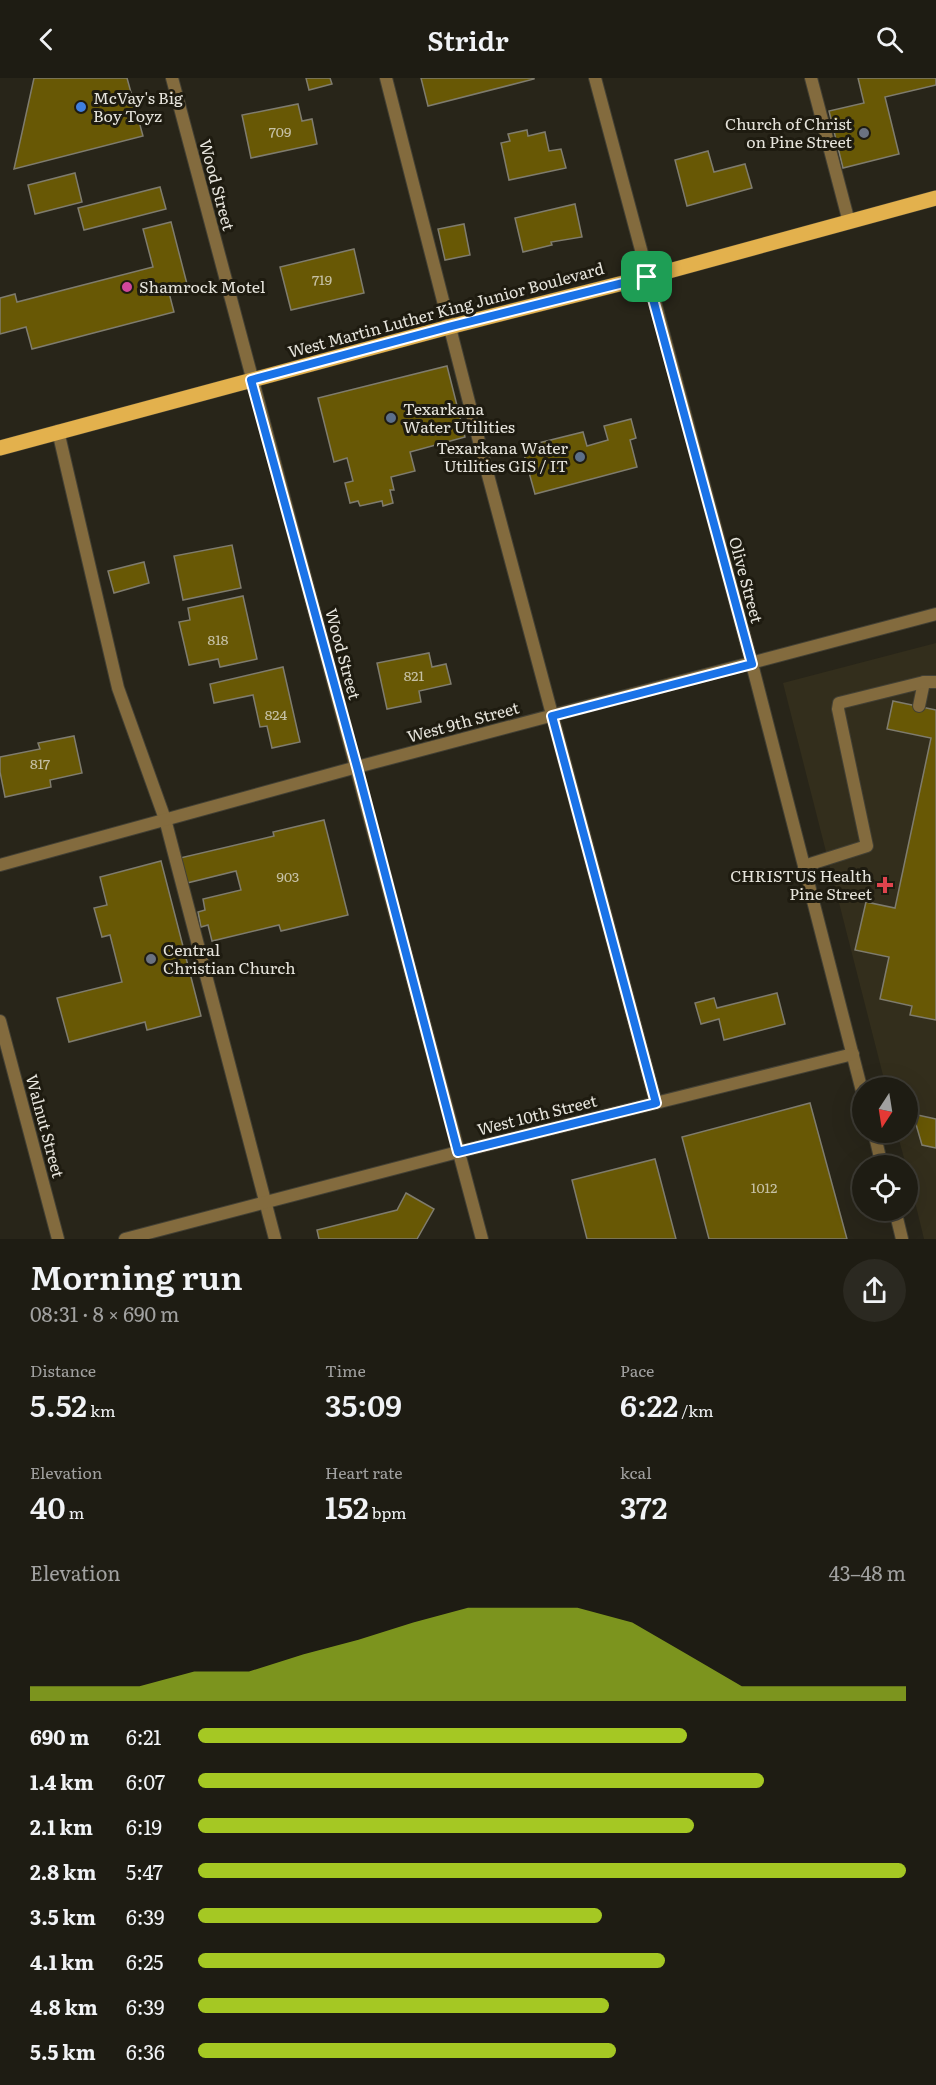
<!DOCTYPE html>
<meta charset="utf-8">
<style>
body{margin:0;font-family:Literata,serif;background:#2b2921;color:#f1f3f6;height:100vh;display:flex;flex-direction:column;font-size:22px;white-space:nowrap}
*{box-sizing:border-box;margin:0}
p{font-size:20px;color:#a1a1a0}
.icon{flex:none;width:33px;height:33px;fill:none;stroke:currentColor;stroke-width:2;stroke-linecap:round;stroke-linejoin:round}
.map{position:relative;height:1161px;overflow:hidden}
.side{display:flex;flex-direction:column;background:#1e1c13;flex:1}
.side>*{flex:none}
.needle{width:39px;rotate:192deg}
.tools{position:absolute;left:852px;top:999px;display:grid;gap:12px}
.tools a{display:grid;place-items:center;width:66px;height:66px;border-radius:50%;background:#1e1c13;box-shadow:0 6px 24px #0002,0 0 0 2px #3c3a33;font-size:30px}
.pin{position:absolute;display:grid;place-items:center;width:51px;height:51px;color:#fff;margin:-26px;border-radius:12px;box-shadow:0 3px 9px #0006}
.round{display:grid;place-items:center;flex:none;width:63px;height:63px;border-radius:32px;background:#2b2921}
.headline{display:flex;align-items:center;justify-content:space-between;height:102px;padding:0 30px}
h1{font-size:33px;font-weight:600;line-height:45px}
.stats{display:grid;grid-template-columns:repeat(3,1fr);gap:9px;height:102px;padding:6px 30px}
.stats div{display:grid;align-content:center}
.stats b{font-size:30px;font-weight:600}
.stats small{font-size:16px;font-weight:400}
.stats p{font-size:16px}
.chart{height:168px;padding:12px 30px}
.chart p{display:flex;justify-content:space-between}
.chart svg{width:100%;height:108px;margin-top:6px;fill:#a5c823;opacity:.7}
ul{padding:0 30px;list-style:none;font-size:20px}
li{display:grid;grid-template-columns:96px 72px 1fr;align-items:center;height:45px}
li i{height:15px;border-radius:8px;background:#a5c823}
header{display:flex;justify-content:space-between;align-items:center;height:78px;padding:0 30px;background:#1e1c13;font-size:27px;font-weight:600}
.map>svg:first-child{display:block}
.built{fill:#332e1c}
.building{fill:#685805;stroke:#7f7c6e;stroke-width:1.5}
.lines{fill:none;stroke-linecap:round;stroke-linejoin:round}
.service-casing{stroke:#434034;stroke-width:14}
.minor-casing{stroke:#434034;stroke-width:14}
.primary-casing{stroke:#434034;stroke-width:16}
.service{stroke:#836b3e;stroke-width:12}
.minor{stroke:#836b3e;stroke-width:12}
.primary{stroke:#e3b14d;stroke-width:15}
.route-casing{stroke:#fff;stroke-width:12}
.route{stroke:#1a73e8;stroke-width:8}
.shop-dot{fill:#3f7fe0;stroke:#1e1b10;stroke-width:2}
.worship-dot{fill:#6b7280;stroke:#1e1b10;stroke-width:2}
.hotel-dot{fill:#d1479c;stroke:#1e1b10;stroke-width:2}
.service-dot{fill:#5c6f8a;stroke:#1e1b10;stroke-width:2}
.health-dot{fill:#e0444e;stroke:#1e1b10;stroke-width:2}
.labels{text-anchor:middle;stroke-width:6;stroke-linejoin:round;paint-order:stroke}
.number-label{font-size:14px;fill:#c6c1a6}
.poi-label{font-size:16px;fill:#e6e4dc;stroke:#1e1b10;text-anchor:start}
.street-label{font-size:16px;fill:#e6e4dc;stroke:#1e1b10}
</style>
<header><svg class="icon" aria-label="back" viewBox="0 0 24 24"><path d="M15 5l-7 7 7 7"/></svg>Stridr<svg class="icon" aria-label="search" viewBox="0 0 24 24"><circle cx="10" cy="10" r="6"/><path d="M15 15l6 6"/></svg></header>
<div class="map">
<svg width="936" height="1161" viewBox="0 0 936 1161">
<rect width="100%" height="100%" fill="#282519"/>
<path class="built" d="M936 565V1161H924L908 1095V1088L906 1087 897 1055 908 1054V1010L886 1009 783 605Z"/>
<g class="building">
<path d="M34 0H127L143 58 14 91Z"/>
<path d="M306 0H330L332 6 309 12Z"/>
<path d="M421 0H534V1L428 28Z"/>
<path d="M858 0H936V7L885 19 899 76 843 90 829 33 864 25Z"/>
<path d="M298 26 302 43 312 41 317 66 251 80 242 37Z"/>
<path d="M527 52 528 58 545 54 549 73 561 71 566 90 509 102 501 65 510 63 508 56Z"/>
<path d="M708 73 714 94 745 86 752 110 687 128 675 82Z"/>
<path d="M75 95 82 124 35 136 28 107Z"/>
<path d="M160 109 166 131 84 152 78 130Z"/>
<path d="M575 126 582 159 551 164 552 167 523 174 515 140Z"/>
<path d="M171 144 187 206 168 211 174 234 32 271 26 249 0 256V220L15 216 17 224 153 189 143 151Z"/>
<path d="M464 146 470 177 445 182 438 151Z"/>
<path d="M354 171 364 215 291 232 280 189Z"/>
<path d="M447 288 465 359 410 374 415 393 391 399 394 412H390L393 425 383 428 382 423 360 428 358 423 350 425 345 405 353 403 347 380 334 384 318 320Z"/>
<path d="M631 341 636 360 630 362 637 389 535 416 522 369 583 354 587 368 608 362 604 348Z"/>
<path d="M232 467 241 510 183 522 174 478Z"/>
<path d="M144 484 149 505 114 515 108 493Z"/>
<path d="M243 518 257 581 220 589 218 581 189 587 179 544 190 542 188 530Z"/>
<path d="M429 575 432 589 446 586 451 606 419 613 421 624 387 631 377 585Z"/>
<path d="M283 589 300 664 272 670 267 648 260 649 253 617 214 625 210 606Z"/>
<path d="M893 623 936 632V942L910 937 912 928 880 921 889 879 855 872 866 824 895 830 931 660 887 651Z"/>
<path d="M74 658 82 695 50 702 51 709 5 719 0 694V679L40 671 38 665Z"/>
<path d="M324 742 348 837 281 853 279 847 212 863 208 847 201 849 198 834 205 832 203 821 241 812 236 793 187 805 180 780 274 758 273 754Z"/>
<path d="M161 783 201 938 147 952 145 944 69 964 57 920 122 904 110 857 102 859 94 830 107 827 100 799Z"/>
<path d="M777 915 785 946 724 962 719 941 701 946 695 925 714 920 717 930Z"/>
<path d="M810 1025 847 1161H709L682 1059Z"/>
<path d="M913 1036 936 1041V1070L922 1067Z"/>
<path d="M655 1081 676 1161H587L572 1102Z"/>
<path d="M406 1115 434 1131 417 1161H319L317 1152 397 1132Z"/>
</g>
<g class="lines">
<g class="service-casing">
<g id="service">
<path d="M386 0 481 371 656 1025"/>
<path d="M811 0 849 144"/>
<path d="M58 353 118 610 165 741 275 1161"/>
<path d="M919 628 924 604"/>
<path d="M804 788 867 768 838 631 839 625 924 604H936"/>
</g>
</g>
<g class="minor-casing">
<g id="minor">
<path d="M172 0 482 1161"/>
<path d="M595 0 752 586 862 1013"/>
<path d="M0 787 357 689 936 536"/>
<path d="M0 943 58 1161"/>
<path d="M874 1054 882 1088"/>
<path d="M895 1132 902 1161"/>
<path d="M125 1161 458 1074 853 976"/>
</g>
</g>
<g class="primary-casing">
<path id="primary" d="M0 370 449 249 647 199 936 120"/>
</g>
<use href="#service" class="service"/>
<use href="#minor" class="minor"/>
<use href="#primary" class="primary"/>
</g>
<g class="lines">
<g class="route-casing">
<path id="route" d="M647 199 752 586 552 638 656 1025 458 1074 357 689 251 302 448 249Z"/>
</g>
<use href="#route" class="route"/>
</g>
<circle class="shop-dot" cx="81" cy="29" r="6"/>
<g class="worship-dot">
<circle cx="864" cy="55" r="6"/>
<circle cx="151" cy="881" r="6"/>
</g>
<circle class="hotel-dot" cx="127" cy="209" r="6"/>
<g class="service-dot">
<circle cx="391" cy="340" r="6"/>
<circle cx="580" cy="379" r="6"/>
</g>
<path class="health-dot" d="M882 798h6v6h6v6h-6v6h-6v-6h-6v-6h6z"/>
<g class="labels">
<g class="number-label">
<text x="280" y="59">709</text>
<text x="322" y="207">719</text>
<text x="218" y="567">818</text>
<text x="414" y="603">821</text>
<text x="276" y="642">824</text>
<text x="40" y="691">817</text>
<text x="288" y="804">903</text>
<text x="764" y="1115">1012</text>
</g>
<g class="poi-label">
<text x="93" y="26">McVay's Big<tspan x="93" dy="18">Boy Toyz</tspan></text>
<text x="852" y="52" text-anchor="end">Church of Christ<tspan x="852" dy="18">on Pine Street</tspan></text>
<text x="139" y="215">Shamrock Motel</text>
<text x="403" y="337">Texarkana<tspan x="403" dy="18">Water Utilities</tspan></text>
<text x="568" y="376" text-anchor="end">Texarkana Water<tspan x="568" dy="18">Utilities GIS / IT</tspan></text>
<text x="872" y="804" text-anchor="end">CHRISTUS Health<tspan x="872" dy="18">Pine Street</tspan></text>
<text x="163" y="878">Central<tspan x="163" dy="18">Christian Church</tspan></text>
</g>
<g class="street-label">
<text transform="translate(217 107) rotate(75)" y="6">Wood Street</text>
<text transform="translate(446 232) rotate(-15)" y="6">West Martin Luther King Junior Boulevard</text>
<text transform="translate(746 502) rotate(75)" y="6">Olive Street</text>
<text transform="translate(343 576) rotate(75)" y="6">Wood Street</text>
<text transform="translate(463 644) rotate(-15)" y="6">West 9th Street</text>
<text transform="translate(537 1037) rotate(-14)" y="6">West 10th Street</text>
<text transform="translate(45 1048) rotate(75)" y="6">Walnut Street</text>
</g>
</g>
</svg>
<div class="tools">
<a><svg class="needle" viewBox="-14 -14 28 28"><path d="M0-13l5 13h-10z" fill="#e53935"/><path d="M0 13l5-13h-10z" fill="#a1a1a0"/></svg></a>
<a><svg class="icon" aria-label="locate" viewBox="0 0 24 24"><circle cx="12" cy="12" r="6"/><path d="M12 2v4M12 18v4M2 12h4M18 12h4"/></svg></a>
</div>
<div class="pin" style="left:647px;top:199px;background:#1e9e55"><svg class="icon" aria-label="arrive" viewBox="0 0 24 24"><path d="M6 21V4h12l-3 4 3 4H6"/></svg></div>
</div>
<section class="side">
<div class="headline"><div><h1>Morning run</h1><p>08:31 · 8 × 690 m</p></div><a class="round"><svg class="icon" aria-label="share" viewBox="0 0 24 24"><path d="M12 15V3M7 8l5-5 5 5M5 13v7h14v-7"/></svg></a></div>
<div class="stats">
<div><p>Distance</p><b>5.52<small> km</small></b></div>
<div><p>Time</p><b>35:09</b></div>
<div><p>Pace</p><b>6:22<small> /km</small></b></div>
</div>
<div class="stats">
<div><p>Elevation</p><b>40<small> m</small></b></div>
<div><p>Heart rate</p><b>152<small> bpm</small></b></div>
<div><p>kcal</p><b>372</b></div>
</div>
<div class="chart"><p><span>Elevation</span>43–48 m</p>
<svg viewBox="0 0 160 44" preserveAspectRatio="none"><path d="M0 44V38L10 38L20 38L30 32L40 32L50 25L60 19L70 12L80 6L90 6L100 6L110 12L120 25L130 38L140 38L150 38L160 38V44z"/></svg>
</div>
<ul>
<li><b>690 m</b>6:21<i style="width:69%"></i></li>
<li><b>1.4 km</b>6:07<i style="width:80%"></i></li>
<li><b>2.1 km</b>6:19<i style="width:70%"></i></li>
<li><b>2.8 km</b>5:47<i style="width:100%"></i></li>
<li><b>3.5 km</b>6:39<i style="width:57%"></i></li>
<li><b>4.1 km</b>6:25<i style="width:66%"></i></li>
<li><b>4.8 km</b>6:39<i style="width:58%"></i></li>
<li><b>5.5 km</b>6:36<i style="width:59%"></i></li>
</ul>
</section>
